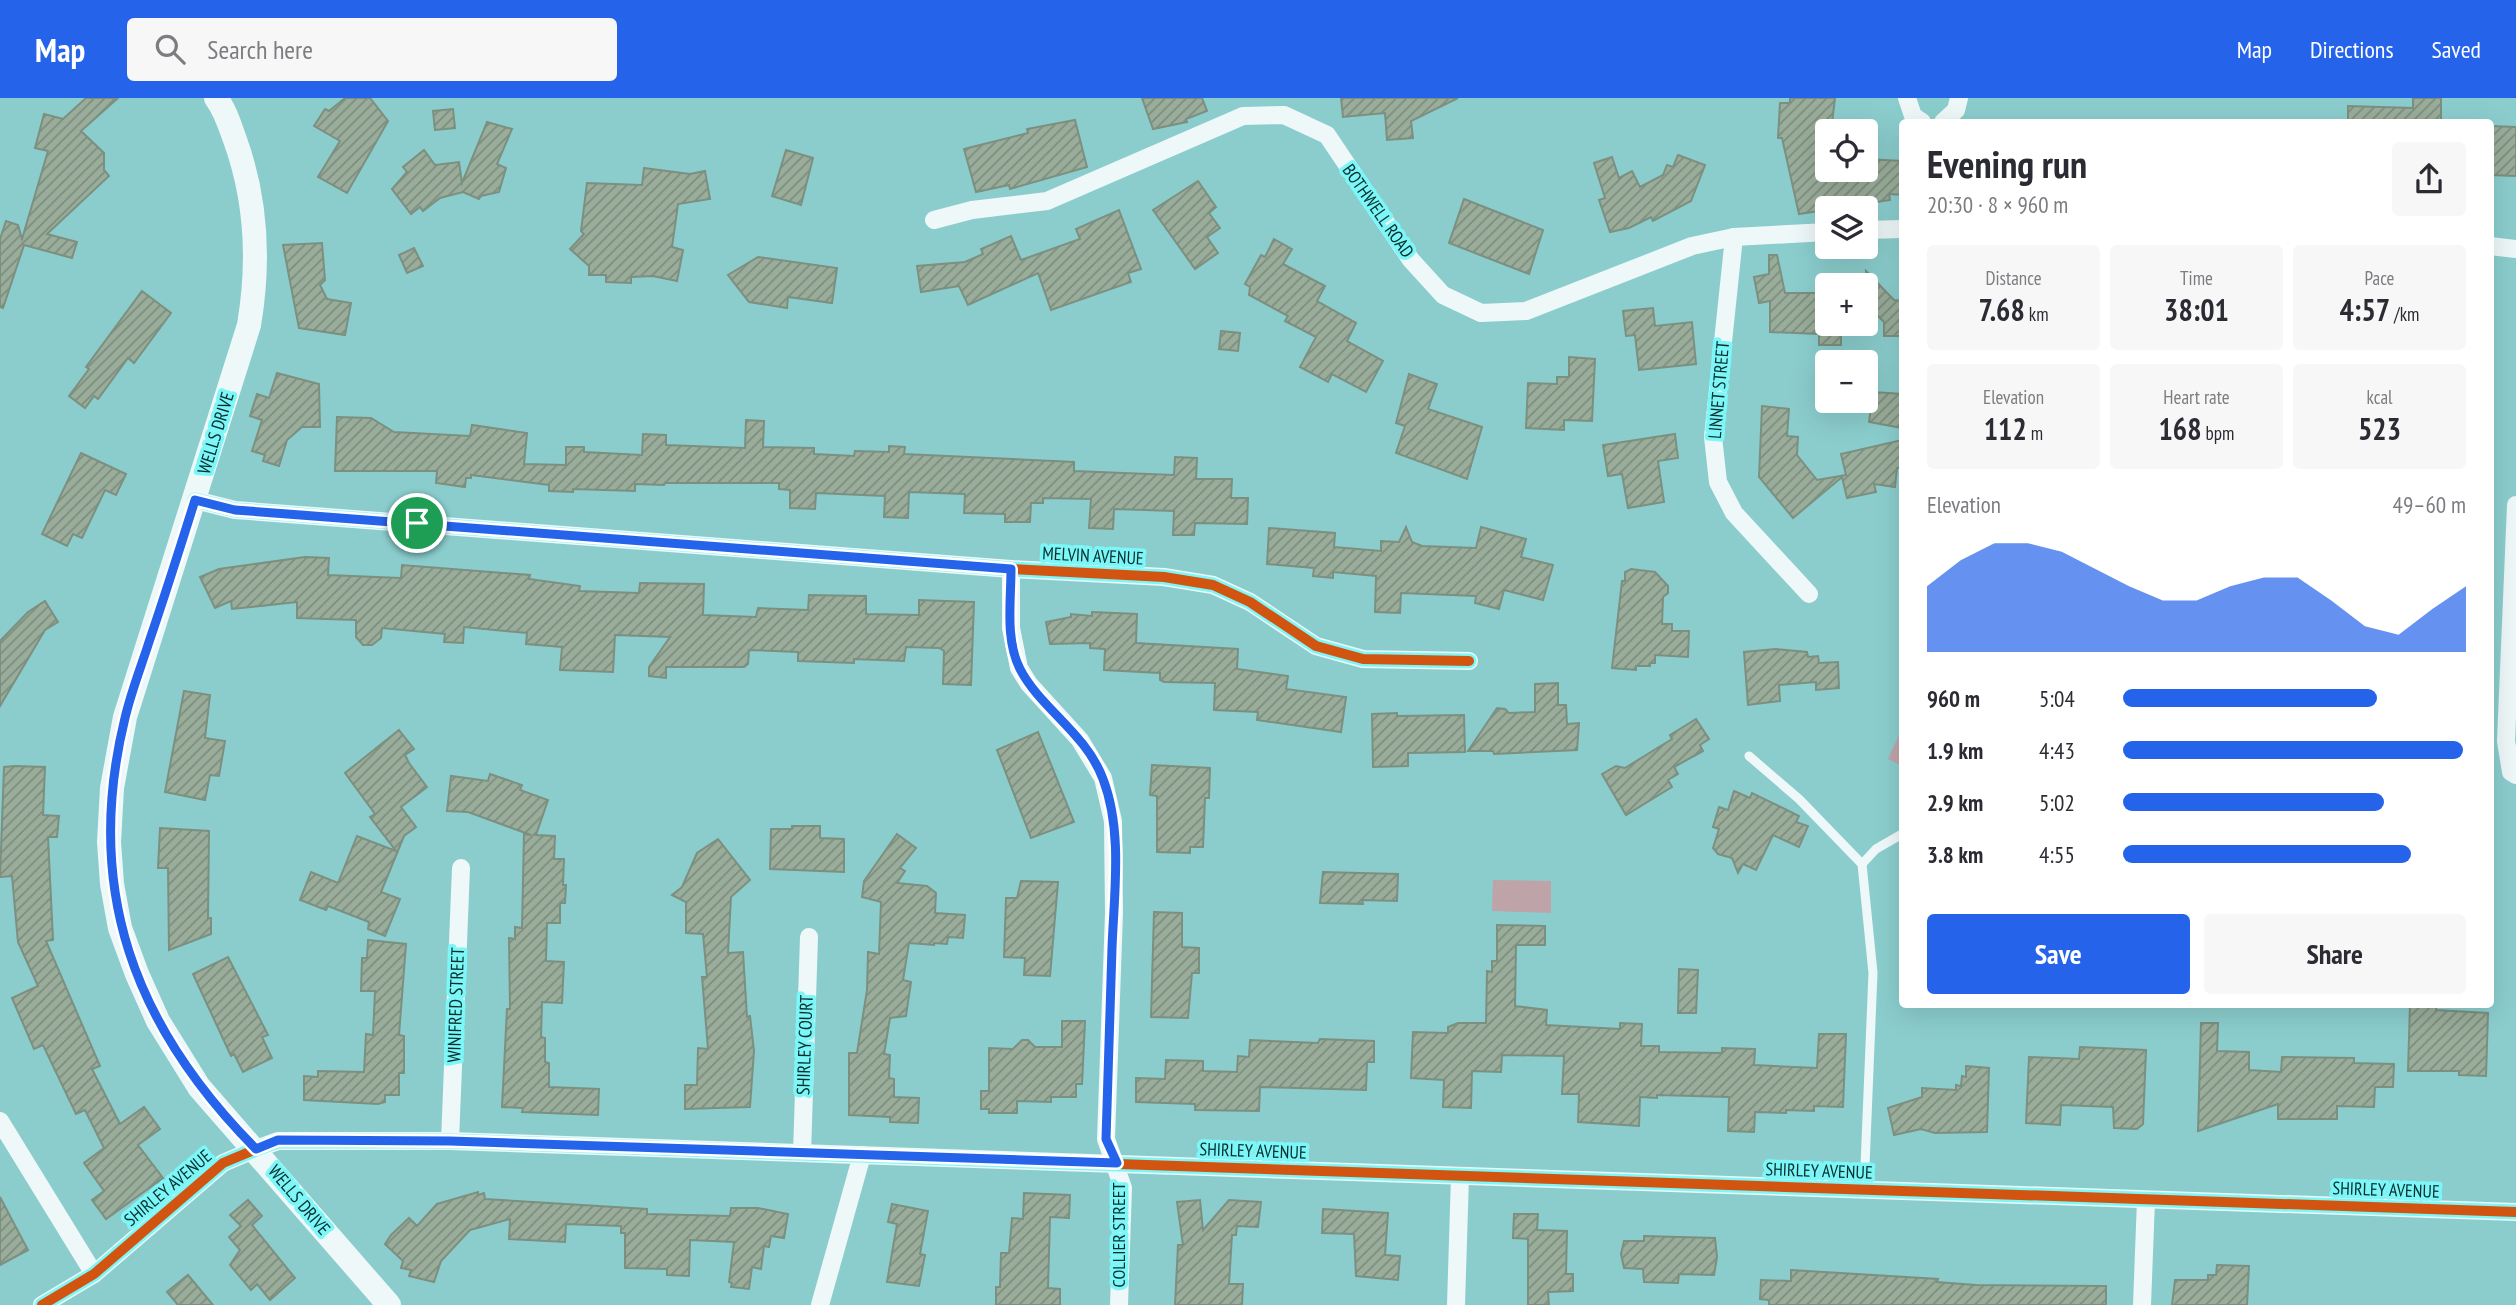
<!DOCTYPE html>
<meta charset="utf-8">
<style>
body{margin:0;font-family:"PT Sans Narrow",sans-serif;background:#f7f7f7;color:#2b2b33;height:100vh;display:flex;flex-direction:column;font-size:26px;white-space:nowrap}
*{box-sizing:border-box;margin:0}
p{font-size:23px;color:#7c7c81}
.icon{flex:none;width:38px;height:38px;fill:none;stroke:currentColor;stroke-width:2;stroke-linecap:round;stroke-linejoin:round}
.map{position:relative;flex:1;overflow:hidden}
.panel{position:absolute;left:1899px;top:21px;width:595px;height:889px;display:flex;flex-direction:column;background:#fff;border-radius:7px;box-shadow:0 7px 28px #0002}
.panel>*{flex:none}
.tools{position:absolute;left:1815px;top:21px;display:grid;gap:14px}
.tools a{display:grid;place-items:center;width:63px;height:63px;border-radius:7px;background:#fff;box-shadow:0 7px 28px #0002;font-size:35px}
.pin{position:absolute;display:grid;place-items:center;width:60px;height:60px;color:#fff;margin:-30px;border:4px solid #fff;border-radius:50%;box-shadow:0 2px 7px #0007}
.round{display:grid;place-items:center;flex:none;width:74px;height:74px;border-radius:7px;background:#f7f7f7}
.head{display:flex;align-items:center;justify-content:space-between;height:119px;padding:0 28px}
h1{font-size:38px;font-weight:700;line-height:52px}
.figures{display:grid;grid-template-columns:repeat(3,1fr);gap:10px;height:119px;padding:7px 28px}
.figures div{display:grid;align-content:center;border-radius:7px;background:#f7f7f7;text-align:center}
.figures b{font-size:30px;font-weight:700}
.figures small{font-size:19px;font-weight:400}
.figures p{font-size:19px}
.chart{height:196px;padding:14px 28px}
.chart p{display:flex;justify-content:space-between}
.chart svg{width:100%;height:126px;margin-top:7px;fill:#2563eb;opacity:.7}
.action{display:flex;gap:14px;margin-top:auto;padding:14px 28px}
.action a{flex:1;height:80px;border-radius:7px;background:#2563eb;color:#fff;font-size:28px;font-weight:700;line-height:80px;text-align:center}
.action a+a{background:#f7f7f7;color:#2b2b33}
ul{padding:0 28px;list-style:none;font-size:23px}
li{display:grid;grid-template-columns:112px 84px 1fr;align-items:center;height:52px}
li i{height:18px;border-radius:9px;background:#2563eb}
header{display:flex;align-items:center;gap:42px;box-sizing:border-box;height:98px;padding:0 35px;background:#2563eb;color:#fff}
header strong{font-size:33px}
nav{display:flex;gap:38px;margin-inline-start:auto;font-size:24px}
.search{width:490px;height:63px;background:#f7f7f7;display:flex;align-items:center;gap:18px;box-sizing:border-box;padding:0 24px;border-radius:7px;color:#7c7c81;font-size:26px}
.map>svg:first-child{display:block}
.green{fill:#bea4a8}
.park{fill:url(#park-crowns)}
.building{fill:url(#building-hatch);stroke:#7b9080;stroke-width:2}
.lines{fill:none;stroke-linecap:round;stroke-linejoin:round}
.service{stroke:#eef8f8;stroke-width:9}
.minor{stroke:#eef8f8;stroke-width:18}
.secondary{stroke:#eef8f8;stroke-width:24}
.cycleway-casing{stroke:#7df6f7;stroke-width:15}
.cycleway{stroke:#d15510;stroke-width:10}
.route-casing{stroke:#fff;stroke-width:14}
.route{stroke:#2563eb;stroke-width:9}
.labels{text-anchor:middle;stroke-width:7;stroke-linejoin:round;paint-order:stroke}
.street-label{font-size:18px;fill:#052f2f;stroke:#7df6f7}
</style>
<header>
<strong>Map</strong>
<div class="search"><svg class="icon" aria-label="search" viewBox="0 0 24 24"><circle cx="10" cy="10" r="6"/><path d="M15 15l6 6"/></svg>Search here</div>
<nav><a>Map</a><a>Directions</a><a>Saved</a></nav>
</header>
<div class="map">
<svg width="2516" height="1207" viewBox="0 0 2516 1207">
<defs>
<pattern id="park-crowns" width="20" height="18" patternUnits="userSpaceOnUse" patternTransform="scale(1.75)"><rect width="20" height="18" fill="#bea4a8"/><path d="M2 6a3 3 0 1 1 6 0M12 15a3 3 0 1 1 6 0" fill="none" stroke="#988689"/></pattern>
<pattern id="building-hatch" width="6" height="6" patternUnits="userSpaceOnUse" patternTransform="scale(1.75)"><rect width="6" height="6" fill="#9aad9a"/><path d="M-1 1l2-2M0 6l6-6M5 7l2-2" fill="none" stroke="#7c8d7e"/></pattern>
</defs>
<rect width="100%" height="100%" fill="#8bcdcd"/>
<path class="green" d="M1493 782 1551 783V815L1492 813Z"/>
<path class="park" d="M1902 630V668L1888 661Z"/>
<g class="building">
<path d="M86 0H118L81 33 104 55V72L109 78 47 136 77 144 72 160 24 147 3 210 0 209V141L6 123 18 127 22 141 48 53 35 50 44 16 63 21Z"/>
<path d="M345 0H370L388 23 347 95 318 79 340 43 314 28 325 11 329 13Z"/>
<path d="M1142 0H1202L1207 13 1186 21 1187 24 1153 31Z"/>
<path d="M1341 0H1458L1411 23 1413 40 1387 42 1385 15 1343 19Z"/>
<path d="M1790 0H1835L1831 33H1827V72H1866V61L1902 63V97L1889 96 1890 102 1799 116 1782 40H1778L1780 5H1790Z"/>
<path d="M2413 0H2441V24H2348V8L2413 10Z"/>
<path d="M453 11 455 30 435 32 433 13Z"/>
<path d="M1075 22 1087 69 1010 91 1009 87 976 94 964 51 1028 35 1027 31Z"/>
<path d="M487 24 512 31 497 66 506 70 499 94 481 98 479 101 463 94 440 100 423 113 420 109 411 116 392 91 407 74 403 69 424 52 435 67 459 64 462 85Z"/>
<path d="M2490 28 2516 29V78L2490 77Z"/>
<path d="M786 52 813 60 801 107 772 98Z"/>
<path d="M1678 57 1705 67 1691 103 1653 123 1651 119 1629 130 1610 134 1599 102 1605 100 1594 65 1612 59 1619 80 1632 73 1640 89 1663 77 1667 67 1673 69Z"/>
<path d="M644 70 690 76 705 73 710 101 678 106 672 149 683 152 677 183 653 178 631 179V185L606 184V177H589V168L570 151 584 136 581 133 587 85 642 87Z"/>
<path d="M1198 83 1216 109 1209 115 1220 130 1207 139 1218 155 1195 171 1153 112Z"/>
<path d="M1464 101 1543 132 1529 176 1449 145Z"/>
<path d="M1119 112 1141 171 1128 175 1131 184 1051 212 1038 175 968 207 959 188 921 194 917 168 965 164 983 156 981 151 1011 138 1021 162 1080 141 1076 131Z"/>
<path d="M1274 141 1292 151 1283 166 1325 188 1317 203 1356 225 1347 243 1383 263 1366 294 1332 276 1328 284 1300 269 1316 239 1285 223 1288 218 1249 197 1250 189 1245 186 1261 157 1265 159Z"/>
<path d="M322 145 325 182 320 187 327 201 351 205 345 237 299 230 283 147Z"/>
<path d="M414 150 423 168 407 175 399 157Z"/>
<path d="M1769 157H1777L1785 195H1827V226H1841V247H1819V236L1770 234V203L1759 205 1754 179 1769 176Z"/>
<path d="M758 159 837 170 832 205 788 199 787 210 749 204 728 177Z"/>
<path d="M1866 173 1894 202 1902 203V238H1884V224L1866 206Z"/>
<path d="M142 193 171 215 134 265 128 260 98 301 94 298 85 310 69 298 89 271 86 269Z"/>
<path d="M1653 210 1655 228 1692 224 1696 266 1639 272 1635 237 1626 238 1623 213Z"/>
<path d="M1221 233 1240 235 1238 253 1219 251Z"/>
<path d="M1569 259 1595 261 1592 323 1564 322V332L1526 330 1528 285 1557 286V279H1569Z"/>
<path d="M277 275 319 286 320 329H302L287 342 279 368 263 363 265 357 252 353 262 322 250 318 257 296 269 300Z"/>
<path d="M1409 276 1437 286 1428 311 1482 329 1467 381 1396 355 1405 328 1396 325Z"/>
<path d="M1873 294 1902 296V330L1869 324Z"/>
<path d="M1762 308 1789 311 1787 338 1798 339 1797 357 1817 382 1846 377 1841 356 1902 342V370H1897L1895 389 1874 386 1876 394 1847 400 1842 379 1793 420 1759 379Z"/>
<path d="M337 319 371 320 394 334 470 338 472 327 527 335 524 366 566 367V349H584V354L642 357 643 336 666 337V347L745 350 746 322 764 323 763 349 814 350V356L854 358 855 353 889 354V348L905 349 904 356 1074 364V373L1174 377 1175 359 1197 360 1196 381H1232L1231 400H1248L1247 426 1195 425 1194 437H1173L1174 413 1114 411 1113 431 1089 430 1091 401 1043 400V405H1031L1030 424H1005V416L964 415 965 396 909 394 908 420 884 419 885 398 816 395 815 411 790 410V392L779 391V385H665L664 387 635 386V393L573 391V394L549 393V387L471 377V380H466L465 389 436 385 437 373H335Z"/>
<path d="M1675 336 1678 360 1658 363 1664 404 1628 410 1622 376 1608 378 1603 347Z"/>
<path d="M81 355 126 376 116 397 105 392 82 440 73 436 67 448 42 436Z"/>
<path d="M1406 429 1412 444 1422 448 1476 450 1481 429 1526 441 1521 459 1553 467 1543 502 1504 492 1499 511 1475 505 1476 498 1401 495 1400 515 1375 514 1376 478 1333 474V480L1313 478 1314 470 1267 466 1269 430 1335 435 1334 449 1381 453V443L1399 444Z"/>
<path d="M305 459 329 460 328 477 401 480 402 467 530 477 529 481 580 488 579 493 639 495 640 485 704 486 703 517 756 519 758 510 808 512 809 497 866 498V516L919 517V502L974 504 971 587 943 586 944 553 939 550 906 549 904 563 854 561V565L798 563V554L749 552 748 566 744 569H666V580L649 578V569L670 539 615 537 613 574 560 572 562 549 526 546 527 535 464 529 463 545 444 544 445 536 382 530 381 540 372 547H363L356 539V522L297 520V504L232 511 231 503 215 510 200 479 219 471Z"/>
<path d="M1631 471 1655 474 1668 488V495L1663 499 1662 526H1672V533H1689L1688 559 1655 557V565H1650V568H1636V572L1612 570 1622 483H1625V474Z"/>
<path d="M45 503 58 524 45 532 0 608V543L28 514Z"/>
<path d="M1092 514 1137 516 1136 545 1238 551 1237 571 1288 578 1286 591 1346 599 1341 634 1257 622 1258 614 1214 612 1215 585 1164 584 1160 582V575L1104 572 1105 551 1090 550V545L1050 546 1046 524 1071 519V516L1092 518Z"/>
<path d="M1776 551 1807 554 1808 559 1818 558 1819 565 1838 564 1839 590 1816 592V584L1779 587 1780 603 1748 607 1744 554Z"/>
<path d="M1558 585V607H1566L1567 626 1579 625 1577 652 1494 656 1493 653H1468L1497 610 1505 611 1509 615 1535 614V586Z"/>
<path d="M184 593 210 597 205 640 225 643 219 678 210 677 205 702 165 694Z"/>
<path d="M1397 615V618L1464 617 1465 654 1408 655V668L1373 669 1372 616Z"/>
<path d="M1696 621 1709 641 1700 647 1703 653 1674 669 1678 676 1668 682 1672 689 1626 717 1602 676 1616 668 1625 670 1672 641 1670 637Z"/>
<path d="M399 632 414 651 405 657 409 665 427 689 401 709 416 729 404 738 381 794 400 801 385 838 368 831 369 824 328 808 326 812 300 802 311 774 338 785 357 738 396 753 370 719 375 716 345 675Z"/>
<path d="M1038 634 1074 724 1031 740 997 652Z"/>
<path d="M1152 667 1210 670 1209 700H1205L1203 749H1190V755L1157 754V698L1150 697Z"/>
<path d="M15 668 45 669 43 717 59 718 57 739H48L53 842 46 843 100 968 92 971 120 1026 144 1009 160 1031 138 1047 163 1080 106 1121 92 1102 104 1093 84 1065 104 1050 85 1012 76 1016 43 947 34 951 12 900 38 888 18 844 12 778 0 779 4 669Z"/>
<path d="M490 676 522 687 520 692 548 702 536 737 555 738 554 761H564L563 787H566L565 805H560V825H547L546 863 564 864 562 905 542 904 541 939 545 940V964L549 965V989L599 991 598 1017 522 1014 523 1010 502 1009 507 911H510L509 840 515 841V829L522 830 524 736 531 737 468 714 447 713 451 678 488 683Z"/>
<path d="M1734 693 1750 700 1752 695 1799 718 1796 724 1808 728 1799 749 1773 737 1756 772 1743 766 1738 775 1732 760 1718 756 1713 750 1719 731 1713 729 1719 709 1728 712Z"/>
<path d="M792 728H820V740L844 741V774L770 771 771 731H792Z"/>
<path d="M160 730 209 733 208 820H211V836L169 852 168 770H158Z"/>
<path d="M897 736 916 750 900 770 905 773 897 785 927 788 936 795 935 815 965 817 963 840 948 839 947 846 934 845V847L909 845 903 882 911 884 906 918 890 920 884 956 890 957 889 980 894 981V999L919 1000 918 1025 890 1024V1019L849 1017V955H857L867 892 868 854 879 856 881 804 862 799 864 783Z"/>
<path d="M718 741 750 782 731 799 728 855 743 854 747 919 750 918 754 953 750 1009 685 1011V987H697L698 950 708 951 702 879H707L703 836 686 835V804L672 797 682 789 697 755Z"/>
<path d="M1323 774 1398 776 1397 803 1362 802 1363 806 1320 805Z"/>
<path d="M1021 783 1058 784 1050 878 1024 877 1025 860 1004 859 1006 800H1017Z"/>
<path d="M1154 814 1182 815V849L1199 850V875H1192L1188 920 1151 919Z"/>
<path d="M1497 827 1545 828V847H1516L1515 908 1547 912 1546 927 1620 931V925L1642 926 1641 948H1659V954L1722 955V950L1755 951 1754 967 1817 970 1819 936H1846L1843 1009 1814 1008V1013L1786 1012V1015L1755 1014 1754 1034 1728 1033 1729 999 1657 997V1000L1640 999 1639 1028 1578 1024 1579 996H1562L1564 958 1502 957 1501 974 1472 973 1471 1010 1443 1009 1444 982 1411 980 1413 934 1448 935V929L1458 925H1486L1487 873 1492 874V863H1497Z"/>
<path d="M368 842 406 846 399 937 404 938V975H399V997H385V1004L378 1006 304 1002V978L318 979V973L364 974 366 936 373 937 375 893H361L362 860H367Z"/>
<path d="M228 859 268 937 262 939 272 960 243 974 234 956 231 958 193 876Z"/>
<path d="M1679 871 1698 872 1696 915H1678Z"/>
<path d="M2410 906H2437L2436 912 2488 915 2486 978 2459 977V973H2408Z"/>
<path d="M1062 923H1085L1082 986H1076V999H1051V1004L1017 1003V1015H989V1011H981V993H989V950L1013 951 1022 942H1028L1035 949H1062Z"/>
<path d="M2201 925H2218L2217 953 2249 954V972L2281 974 2282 959 2354 960V965L2394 966 2393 989H2375L2374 1009 2337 1008V1021H2278V1006L2198 1033Z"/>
<path d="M1320 941 1374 943V964H1367L1366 992 1260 989 1259 1013 1195 1012V1006L1136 1004V980L1165 981 1166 962 1203 963V973L1237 974 1238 958 1249 959 1250 942 1318 945Z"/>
<path d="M2080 949 2146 952 2143 1026 2137 1031 2114 1030 2113 1009 2061 1007 2060 1027 2026 1025 2029 959 2079 961Z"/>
<path d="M1966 968 1989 970 1987 1034 1935 1035 1921 1031 1894 1037 1888 1010 1922 999V990L1956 992V987L1961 988 1962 978 1966 979Z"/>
<path d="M478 1094V1097L484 1095 485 1101 647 1111V1116L730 1118 731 1110H758L788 1116 784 1140 771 1138 769 1149 764 1148 761 1171 752 1169 749 1191 731 1189 732 1185 729 1184 734 1144 690 1142 689 1178 667 1177V1171L625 1170V1135H621V1128L566 1126 565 1144 509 1141 510 1121 470 1132 441 1163 434 1184 409 1178 411 1172 401 1170 403 1163 385 1146 391 1137 409 1120 417 1128 437 1106Z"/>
<path d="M1024 1095 1070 1097 1069 1120 1050 1119 1048 1190 1060 1191V1207H996V1189H1000L1001 1155H1009L1012 1120 1023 1121Z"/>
<path d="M0 1099 28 1152 0 1167Z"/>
<path d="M248 1102 262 1118 252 1127 295 1180 270 1202 257 1186 251 1192 230 1167 240 1152 229 1139 241 1128 230 1117Z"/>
<path d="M1200 1102 1203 1132 1229 1102 1261 1104 1258 1129 1237 1128 1236 1137H1232L1229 1186H1243L1242 1207H1175L1178 1147H1183L1177 1104Z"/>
<path d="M892 1106 928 1113 920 1156 925 1157 919 1188 887 1184 897 1126 888 1124Z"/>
<path d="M1323 1111 1388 1115 1385 1157 1400 1158 1398 1182 1356 1178 1354 1136 1322 1135Z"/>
<path d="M1514 1116H1538L1537 1132 1567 1133 1566 1176H1573V1193L1548 1194 1549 1207H1528V1141L1513 1140Z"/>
<path d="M1644 1138 1715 1140 1717 1159 1714 1177 1679 1176 1678 1185 1644 1184 1643 1171 1624 1170 1621 1156 1624 1143H1644Z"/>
<path d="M2217 1167 2249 1168 2247 1207H2172L2175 1182H2208V1177H2216Z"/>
<path d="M1791 1172 1938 1181 1937 1184 1976 1187 2106 1188V1207H1769V1202L1760 1201 1761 1182 1791 1183Z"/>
<path d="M188 1177 213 1207H178L167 1194Z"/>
</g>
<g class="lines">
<g class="service">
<path d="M1749 658 1799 701 1862 766 1873 875 1864 1092"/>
<path d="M1862 766 1876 751 1902 736"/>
</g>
<g class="minor">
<path d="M1907 0 1913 18 1922 24"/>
<path d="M1943 24 1956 12 1959 0"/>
<path d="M934 122 972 112 1047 103 1243 18 1284 17 1327 37 1411 162 1443 197 1481 215 1526 213 1692 148 1734 139 1827 134"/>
<path d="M1866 132 1902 131"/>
<path d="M1734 139 1713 339 1718 384 1734 415 1809 496"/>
<path d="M2490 148 2516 151"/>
<path d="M195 402 235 412 1011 471 1164 479 1213 487 1250 504 1316 548 1363 561 1469 563"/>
<path d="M2516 407 2506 643 2511 674 2516 677"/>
<path d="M1011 471V530L1019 570 1029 586 1080 642 1103 680 1113 723 1114 815 1106 1041 1123 1090 1119 1207"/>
<path d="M0 1023 94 1176"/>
<path d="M450 1043 461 770"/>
<path d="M802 1055 809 839"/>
<path d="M42 1207 94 1176 223 1065 256 1051 278 1043H450L2516 1114"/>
<path d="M820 1207 862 1057"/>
<path d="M1456 1207 1460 1078"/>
<path d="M2142 1207 2146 1102"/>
</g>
<path class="secondary" d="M216 0C225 12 229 25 234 39 257 101 260 162 249 227L125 619 112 690 109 744 112 786 120 830 137 876 158 923 199 989 389 1207"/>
<g class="cycleway-casing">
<g id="cycleway">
<path d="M195 402 235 412 1011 471 1164 479 1213 487 1250 504 1316 548 1363 561 1469 563"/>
<path d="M42 1207 94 1176 223 1065 256 1051 278 1043H450L2516 1114"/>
</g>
</g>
<use href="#cycleway" class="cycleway"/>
</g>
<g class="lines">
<g class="route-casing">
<path id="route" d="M195 402 235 412 1011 471C1011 504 1005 541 1020 571 1040 610 1086 635 1103 681 1123 733 1114 796 1112 850 1110 914 1108 978 1106 1041L1117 1065 450 1043 278 1042 256 1051C134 928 83 791 125 620 131 594 141 569 149 544 165 497 180 450 195 402Z"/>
</g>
<use href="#route" class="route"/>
</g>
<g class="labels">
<g class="street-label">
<text transform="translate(1378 113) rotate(55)" y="6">BOTHWELL ROAD</text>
<text transform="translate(1719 292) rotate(-85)" y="6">LINNET STREET</text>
<text transform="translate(216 335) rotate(-73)" y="6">WELLS DRIVE</text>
<text transform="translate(1093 458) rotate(3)" y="6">MELVIN AVENUE</text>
<text transform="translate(456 907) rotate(-88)" y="6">WINIFRED STREET</text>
<text transform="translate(805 947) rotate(-88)" y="6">SHIRLEY COURT</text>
<text transform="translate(1253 1053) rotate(2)" y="6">SHIRLEY AVENUE</text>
<text transform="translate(1819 1073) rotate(2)" y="6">SHIRLEY AVENUE</text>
<text transform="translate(168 1090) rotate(-40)" y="6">SHIRLEY AVENUE</text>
<text transform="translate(2386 1092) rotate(2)" y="6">SHIRLEY AVENUE</text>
<text transform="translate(299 1102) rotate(50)" y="6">WELLS DRIVE</text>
<text transform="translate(1119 1137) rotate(-90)" y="6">COLLIER STREET</text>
</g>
</g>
</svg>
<div class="tools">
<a><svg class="icon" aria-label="locate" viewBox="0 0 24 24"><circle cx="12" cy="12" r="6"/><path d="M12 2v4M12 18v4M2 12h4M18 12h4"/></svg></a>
<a><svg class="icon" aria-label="layers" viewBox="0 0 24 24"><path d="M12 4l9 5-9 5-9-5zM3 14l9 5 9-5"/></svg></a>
<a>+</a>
<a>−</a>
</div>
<div class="pin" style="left:417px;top:425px;background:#1e9e55"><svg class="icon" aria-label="arrive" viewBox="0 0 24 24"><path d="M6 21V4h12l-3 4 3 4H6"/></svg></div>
<section class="panel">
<div class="head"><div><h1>Evening run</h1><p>20:30 · 8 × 960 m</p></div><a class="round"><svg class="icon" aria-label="share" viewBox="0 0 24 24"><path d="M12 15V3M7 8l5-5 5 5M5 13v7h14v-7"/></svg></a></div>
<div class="figures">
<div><p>Distance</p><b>7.68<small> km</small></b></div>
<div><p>Time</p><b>38:01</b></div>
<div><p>Pace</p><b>4:57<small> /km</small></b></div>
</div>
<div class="figures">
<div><p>Elevation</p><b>112<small> m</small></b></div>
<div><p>Heart rate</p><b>168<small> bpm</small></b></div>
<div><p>kcal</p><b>523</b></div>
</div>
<div class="chart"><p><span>Elevation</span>49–60 m</p>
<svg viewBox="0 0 160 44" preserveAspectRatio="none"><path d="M0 44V21L10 12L20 6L30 6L40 9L50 15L60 21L70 26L80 26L90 21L100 18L110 18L120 26L130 35L140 38L150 29L160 21V44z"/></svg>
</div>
<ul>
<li><b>960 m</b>5:04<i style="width:74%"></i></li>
<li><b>1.9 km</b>4:43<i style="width:99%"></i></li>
<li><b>2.9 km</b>5:02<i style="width:76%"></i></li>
<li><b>3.8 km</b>4:55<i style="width:84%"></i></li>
</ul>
<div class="action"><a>Save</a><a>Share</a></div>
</section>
</div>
